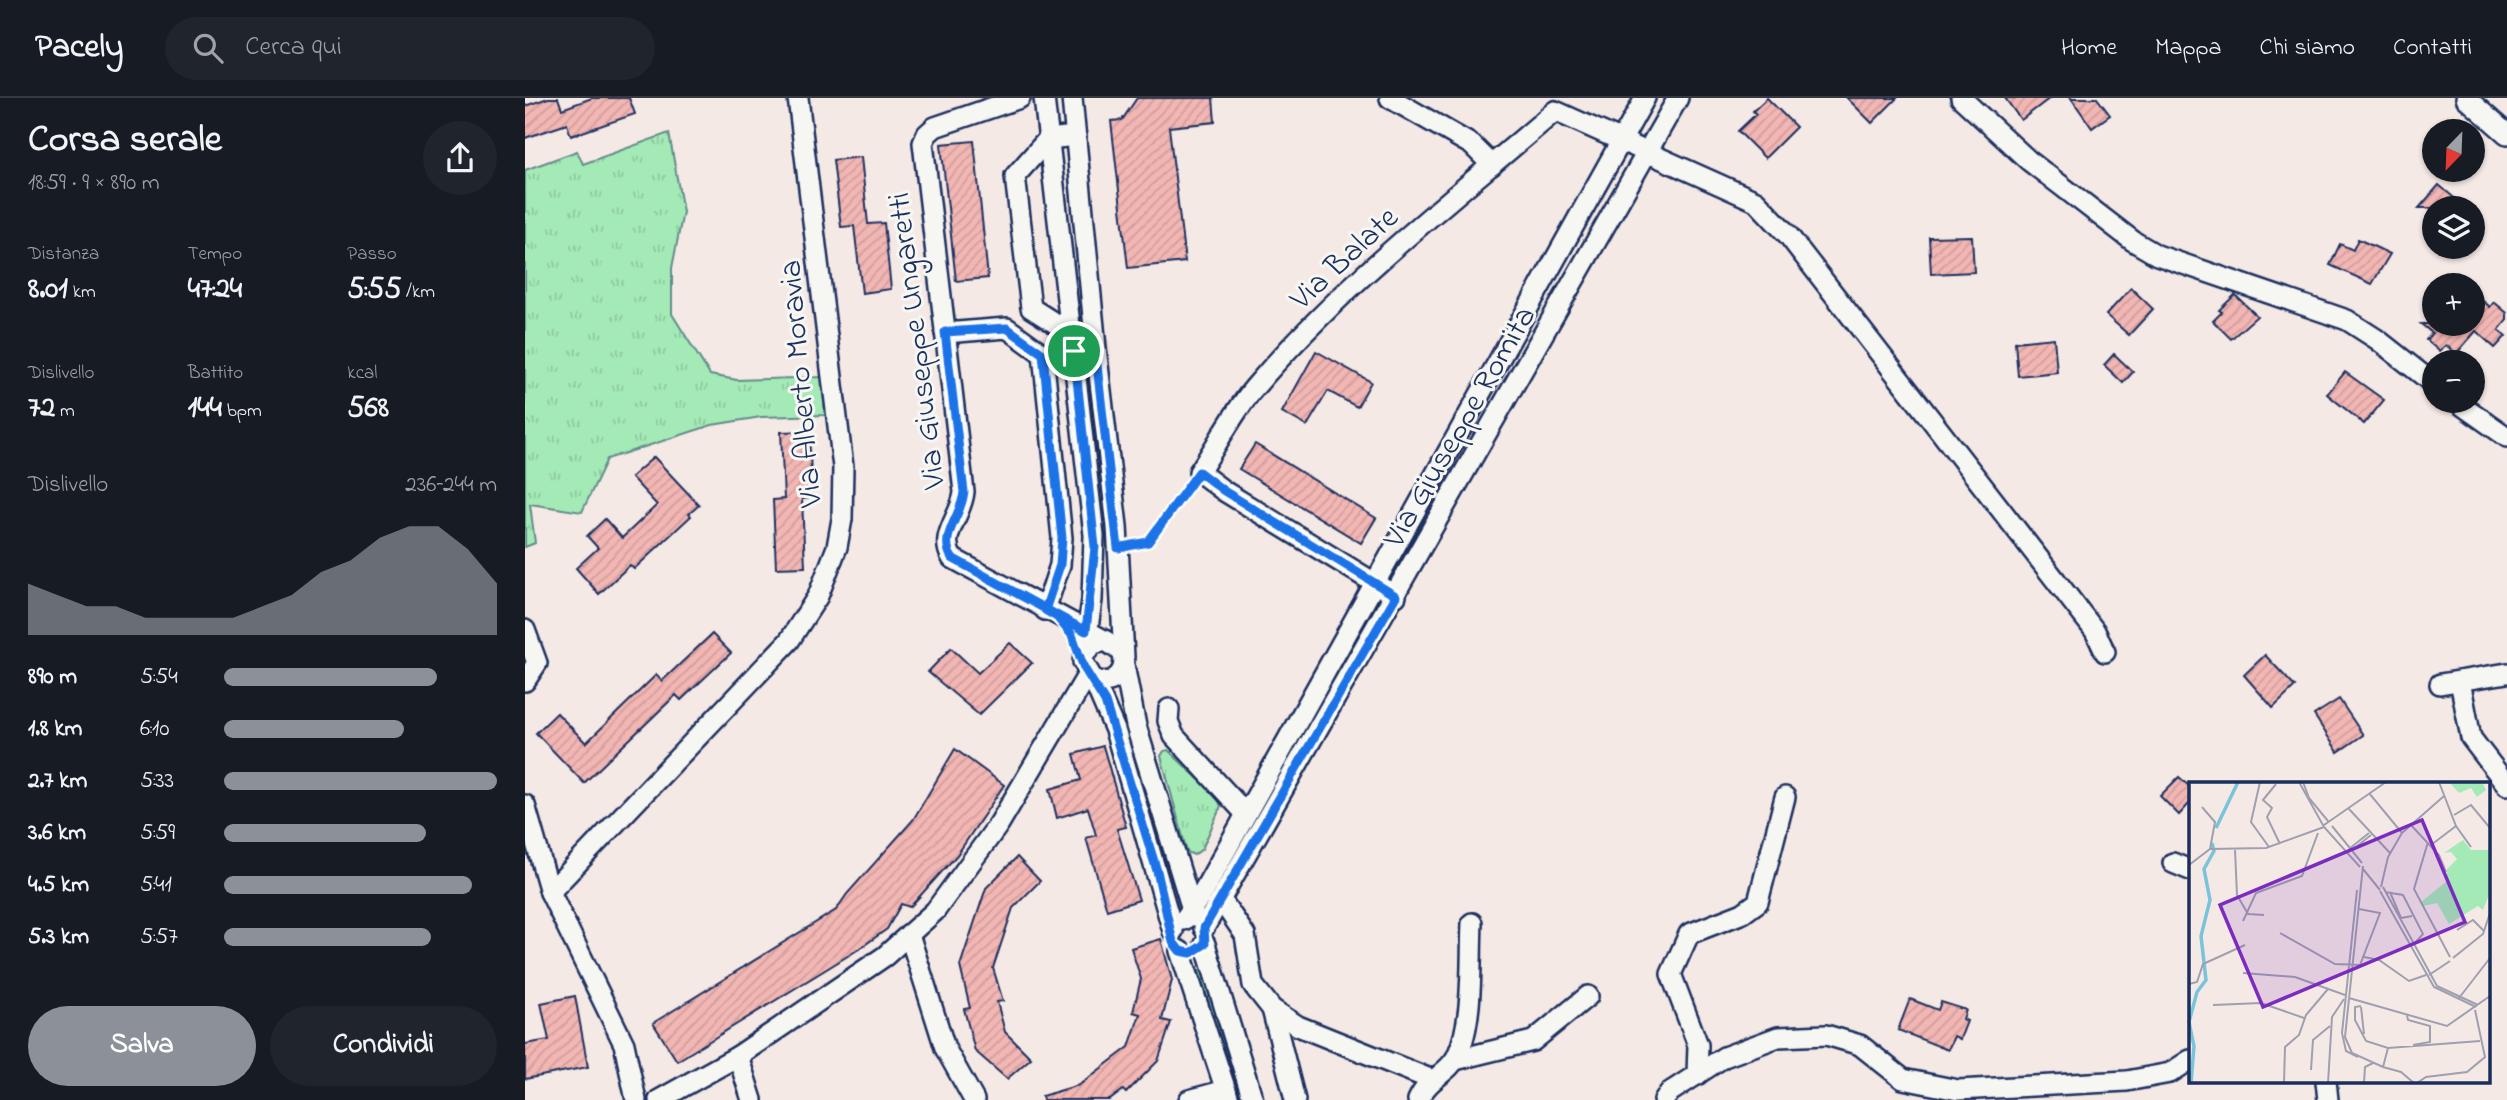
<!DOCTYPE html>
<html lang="it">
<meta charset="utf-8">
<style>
body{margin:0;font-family:"Indie Flower",sans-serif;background:#20242c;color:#f1f3f6;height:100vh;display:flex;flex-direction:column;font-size:26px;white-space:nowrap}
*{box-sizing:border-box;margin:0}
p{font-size:23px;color:#9ea1a6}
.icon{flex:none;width:38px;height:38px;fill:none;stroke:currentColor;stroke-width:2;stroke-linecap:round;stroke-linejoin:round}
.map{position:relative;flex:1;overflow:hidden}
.details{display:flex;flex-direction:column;background:#171b24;width:525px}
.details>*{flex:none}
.needle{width:46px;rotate:203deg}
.tools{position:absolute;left:1897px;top:21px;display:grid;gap:14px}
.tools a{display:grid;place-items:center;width:63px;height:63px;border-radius:50%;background:#171b24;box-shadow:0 2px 5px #0004;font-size:35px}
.pin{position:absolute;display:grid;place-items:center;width:60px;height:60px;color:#fff;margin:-30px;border:4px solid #fff;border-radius:50%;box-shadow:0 2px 7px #0007}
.round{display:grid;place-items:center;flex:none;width:74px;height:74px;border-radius:37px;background:#20242c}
.overview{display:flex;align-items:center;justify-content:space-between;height:119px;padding:0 28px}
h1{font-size:38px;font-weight:800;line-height:52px}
.metrics{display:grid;grid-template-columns:repeat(3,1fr);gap:10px;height:119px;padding:7px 28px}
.metrics div{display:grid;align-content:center}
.metrics b{font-size:30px;font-weight:800}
.metrics small{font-size:19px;font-weight:400}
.metrics p{font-size:19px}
.chart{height:196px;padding:14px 28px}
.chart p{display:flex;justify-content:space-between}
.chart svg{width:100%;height:126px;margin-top:7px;fill:#8c9099;opacity:.7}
.button{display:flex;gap:14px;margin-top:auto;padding:14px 28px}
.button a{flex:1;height:80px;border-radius:42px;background:#8c9099;color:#fff;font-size:28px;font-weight:800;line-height:80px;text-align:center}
.button a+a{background:#20242c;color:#f1f3f6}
ul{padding:0 28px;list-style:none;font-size:23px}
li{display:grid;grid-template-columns:112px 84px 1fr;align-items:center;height:52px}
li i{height:18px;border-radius:9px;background:#8c9099}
header{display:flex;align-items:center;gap:42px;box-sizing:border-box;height:98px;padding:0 35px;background:#171b24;border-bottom:2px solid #363941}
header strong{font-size:33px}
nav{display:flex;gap:38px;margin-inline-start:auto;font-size:24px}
.search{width:490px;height:63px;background:#20242c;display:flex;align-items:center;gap:18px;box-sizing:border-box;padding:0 24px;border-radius:38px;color:#9ea1a6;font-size:26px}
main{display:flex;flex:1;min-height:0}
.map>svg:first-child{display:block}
.grass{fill:url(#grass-tufts);stroke:#608c8a;stroke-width:2}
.building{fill:url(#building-hatch);stroke:#1b2f5e;stroke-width:2}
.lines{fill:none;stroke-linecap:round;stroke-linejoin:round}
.minor-casing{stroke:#1b2f5e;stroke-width:24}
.path{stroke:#1b2f5e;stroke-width:3.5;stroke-dasharray:5 5;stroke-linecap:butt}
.minor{stroke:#f6f6f2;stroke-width:19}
.route-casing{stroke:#fff;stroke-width:14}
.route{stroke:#1a73e8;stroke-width:9}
.labels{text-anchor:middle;stroke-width:6;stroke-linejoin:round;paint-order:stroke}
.street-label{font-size:32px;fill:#1b2f5e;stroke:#f6f6f2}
.inset-river{fill:none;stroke:#7ac4db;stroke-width:3.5}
.inset-road{fill:none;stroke:#9e9faf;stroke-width:2}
.view{fill:#7b2cbf;fill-opacity:0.15;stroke:#7b2cbf;stroke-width:3.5}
.inset-edge{fill:none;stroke:#1b2f5e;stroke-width:3.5}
</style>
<header>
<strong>Pacely</strong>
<div class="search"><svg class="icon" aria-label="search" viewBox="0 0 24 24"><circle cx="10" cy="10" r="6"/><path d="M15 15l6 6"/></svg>Cerca qui</div>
<nav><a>Home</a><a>Mappa</a><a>Chi siamo</a><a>Contatti</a></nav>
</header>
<main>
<section class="details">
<div class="overview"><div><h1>Corsa serale</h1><p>18:59 · 9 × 890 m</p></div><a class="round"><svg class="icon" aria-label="share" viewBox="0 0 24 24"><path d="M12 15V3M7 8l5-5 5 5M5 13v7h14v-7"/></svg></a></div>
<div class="metrics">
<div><p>Distanza</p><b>8.01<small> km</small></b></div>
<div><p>Tempo</p><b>47:24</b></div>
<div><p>Passo</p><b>5:55<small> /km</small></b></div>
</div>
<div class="metrics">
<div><p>Dislivello</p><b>72<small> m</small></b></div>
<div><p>Battito</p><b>144<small> bpm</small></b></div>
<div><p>kcal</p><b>568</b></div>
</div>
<div class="chart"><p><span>Dislivello</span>236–244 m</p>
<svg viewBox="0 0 160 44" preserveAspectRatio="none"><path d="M0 44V26L10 30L20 34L30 34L40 38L50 38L60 38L70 38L80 34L90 30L100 22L110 18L120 10L130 6L140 6L150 14L160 26V44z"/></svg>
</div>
<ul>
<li><b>890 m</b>5:54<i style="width:78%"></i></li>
<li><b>1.8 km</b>6:10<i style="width:66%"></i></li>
<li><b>2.7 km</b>5:33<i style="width:100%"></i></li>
<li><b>3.6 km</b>5:59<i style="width:74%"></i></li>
<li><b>4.5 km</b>5:41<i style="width:91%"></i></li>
<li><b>5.3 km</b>5:57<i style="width:76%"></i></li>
</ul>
<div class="button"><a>Salva</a><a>Condividi</a></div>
</section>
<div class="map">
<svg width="1982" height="1002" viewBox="0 0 1982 1002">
<defs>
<pattern id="grass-tufts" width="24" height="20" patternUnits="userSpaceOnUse" patternTransform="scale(1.75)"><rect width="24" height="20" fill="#a4eab6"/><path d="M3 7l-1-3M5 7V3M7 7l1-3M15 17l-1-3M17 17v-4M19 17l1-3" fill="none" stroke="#8dc99f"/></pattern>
<pattern id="building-hatch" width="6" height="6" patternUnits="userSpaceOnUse" patternTransform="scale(1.75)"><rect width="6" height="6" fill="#f2b6b3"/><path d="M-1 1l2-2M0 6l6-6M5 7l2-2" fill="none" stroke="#cf9d9c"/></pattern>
</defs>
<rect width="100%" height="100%" fill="#f5e9e5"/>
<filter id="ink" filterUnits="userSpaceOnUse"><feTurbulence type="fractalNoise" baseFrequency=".0143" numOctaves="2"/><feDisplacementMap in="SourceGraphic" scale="14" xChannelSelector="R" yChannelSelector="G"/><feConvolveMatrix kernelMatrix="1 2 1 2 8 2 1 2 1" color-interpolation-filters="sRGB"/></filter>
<g filter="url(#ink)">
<g class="grass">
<path d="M144 35 158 114 147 170V216L185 277 212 282 297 279 301 317 236 319 187 327 82 361 57 414 5 406 10 445 0 449V72L52 53 58 66Z"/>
<path d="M643 652 692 699 696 708 677 751 669 757 662 754 636 658 639 653Z"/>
<path d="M679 871 720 1002H714L674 873Z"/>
</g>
<g class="building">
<path d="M23 0H33L37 11 67 0H104L110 16 46 38 42 26 0 40V8Z"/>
<path d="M612 0H688L690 24 644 29 660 164 603 170 586 23 597 22Z"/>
<path d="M1242 0 1271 29 1240 60 1213 33 1231 16 1228 13Z"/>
<path d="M1322 0H1372L1347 25Z"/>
<path d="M1480 0H1525L1496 22Z"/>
<path d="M1546 0H1572L1585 17 1567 30Z"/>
<path d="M449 43 463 180 431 183 416 46Z"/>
<path d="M336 59 343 126 359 125 366 191 337 195 329 128 316 129 308 62Z"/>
<path d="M1914 87 1941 110H1894Z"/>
<path d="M1447 138 1449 174 1406 176 1404 139Z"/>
<path d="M1833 141 1865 156 1847 186 1805 167 1815 146 1828 152Z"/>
<path d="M1606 190 1628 211 1604 237 1581 217Z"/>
<path d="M1948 194 1965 209 1969 204 1982 215V222L1974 232 1981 238 1970 250 1951 233 1931 256 1921 247 1914 253 1901 242 1907 235 1896 226H1948Z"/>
<path d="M1710 197 1732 218 1706 241 1688 223 1697 214 1694 212Z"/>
<path d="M1529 240 1532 274 1493 278 1490 244Z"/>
<path d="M791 253 846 284 832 309 803 293 782 328 757 314Z"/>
<path d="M1589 256 1608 274 1598 285 1579 267Z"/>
<path d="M1820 274 1859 302 1839 326 1802 296Z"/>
<path d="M284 333 287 400 277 401 280 469 251 470 248 402 259 401 256 334Z"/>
<path d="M730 346 851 420 836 445 714 371Z"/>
<path d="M129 359 174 407 164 416 166 418 109 471 105 467 74 496 51 470 73 450 62 438 80 421 97 440 132 407 106 379Z"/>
<path d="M187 536 206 555 156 602 151 597 59 685 11 635 32 615 61 645 131 577 137 583Z"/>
<path d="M485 545 507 565 454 617 403 574 426 550 453 575Z"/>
<path d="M1740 557 1770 589 1748 610 1719 577Z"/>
<path d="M1814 601 1838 637 1813 654 1789 617Z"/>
<path d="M578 648 601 729 592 731 614 802 582 812 561 740 571 737 563 710 532 720 525 691 556 682 549 656Z"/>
<path d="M430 651 479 687 432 757 385 809 376 806 362 831 334 851 152 963 128 925 311 812 322 796 388 722Z"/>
<path d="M1654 679 1665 689V705L1654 717 1635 698Z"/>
<path d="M492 759 515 783 488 810 468 870 478 903 472 904 480 934 506 960 482 981 450 953 439 911 445 910 435 868 461 790Z"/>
<path d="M636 841 647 882 637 922 646 924 633 963 601 995 598 992 585 1002H518L517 998 554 987 604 949 615 916 608 914 616 881 606 850Z"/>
<path d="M50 898 63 969 0 981V946L24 942 16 905Z"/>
<path d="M1385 901 1413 912 1416 904 1441 912 1438 921 1442 923 1435 941 1429 938 1423 952 1373 932Z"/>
</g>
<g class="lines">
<g class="minor-casing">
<g id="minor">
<path d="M495 0 410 29 402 36 398 45 439 394C437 418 413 437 427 460L581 543"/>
<path d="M519 0 569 437 567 502 558 564 568 581C588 590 604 574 597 554L581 543 568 546 559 557"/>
<path d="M547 0 571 250 592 428 599 559"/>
<path d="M865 0 947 47 967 67"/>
<path d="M1436 0 1503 62 1608 143 1632 157 1822 222 1853 242 1909 286"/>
<path d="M1941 0 1982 36"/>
<path d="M420 235 482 230 518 256 537 440 535 467 520 512"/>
<path d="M547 236 506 210 490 78 523 41 551 38"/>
<path d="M1931 303 1982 339"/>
<path d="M871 498 699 393 674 374C692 347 708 315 729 290 817 186 927 102 1030 13L1231 103 1263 137 1570 533 1580 554"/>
<path d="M0 532 12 565 0 583"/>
<path d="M599 567 611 628 669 818"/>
<path d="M568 581 590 632 648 833"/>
<path d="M1935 583 1946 640 1982 687"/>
<path d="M1915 586 1982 575"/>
<path d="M644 611 643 623 649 638 721 716"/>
<path d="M0 707 25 794 99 946 111 1002"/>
<path d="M1648 765 1665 772"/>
<path d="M25 794 264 543 293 498 312 449 317 421 318 369 273 0"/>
<path d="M697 803 720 837 728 887 747 911 773 928 905 981"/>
<path d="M659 822 675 799 1120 0"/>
<path d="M679 830 1153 0"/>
<path d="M384 836 420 950 449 1002"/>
<path d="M680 846 728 1002"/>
<path d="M655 853 704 1002"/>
<path d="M747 911 770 1002"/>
<path d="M213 958 227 1002"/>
<path d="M930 962 1008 943 1063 898"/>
<path d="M1172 977 1173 947 1146 876 1164 836 1218 815 1233 804 1260 699"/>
<path d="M1801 983 1803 1002"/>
<path d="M134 1002 213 958 360 858 410 813 474 726 563 576"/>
<path d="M664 1002 701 992"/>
<path d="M893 1002C902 981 924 975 932 958 949 923 945 864 947 825"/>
<path d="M1139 1002 1145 994 1199 959 1253 939 1301 937 1335 947 1378 981 1433 992 1602 983 1645 975 1665 962"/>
</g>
</g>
<path class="path" d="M609 447 623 444 663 387"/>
<use href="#minor" class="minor"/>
</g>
</g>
<g class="lines" filter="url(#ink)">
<g class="route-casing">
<path id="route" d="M549 253 570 449 561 533 427 460C413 438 437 418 439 394L420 234 482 230 518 256 537 440 535 467 520 512 532 519 547 537 559 570 580 604 632 773 648 844 655 853 666 855 680 846 679 830 871 498 699 393 674 374 623 444 593 450 570 250 549 253"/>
</g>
<use href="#route" class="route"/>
</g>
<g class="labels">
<g class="street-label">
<text transform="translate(818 159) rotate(-43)" y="11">Via Balate</text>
<text transform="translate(390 243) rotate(-97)" y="11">Via Giuseppe Ungaretti</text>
<text transform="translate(274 286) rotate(-95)" y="11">Via Alberto Moravia</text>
<text transform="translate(933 328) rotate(-60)" y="11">Via Giuseppe Romita</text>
</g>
</g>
<g transform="translate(1664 684)">
<rect width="301" height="301" fill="#f5e9e5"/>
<path d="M260 0H293L297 8 288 15 282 6 270 11ZM274 58 282 68H301V110L294 128 289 124 260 142 248 121 234 124 232 120 258 99V87L268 77 262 70 255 71Z" fill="#a4eab6"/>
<path class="inset-river" d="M27 46 49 0M2 301 5 264 0 240 8 210 17 198 12 154 21 118 15 87 25 69 23 61"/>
<path class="inset-road" d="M71 0 62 40 80 65M110 0 135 45 171 85M114 0 120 16 139 39M250 0 267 44 282 65M87 2 74 18 83 26 78 35 91 62M180 11 213 51M13 25 26 40 21 67M160 27 201 71M265 33 282 23 301 46M221 42 250 73 257 90M135 43 197 0M143 44 173 81M239 60 225 107 261 175M242 63 267 44M160 67 180 51M46 68 48 113 59 132 75 133M162 69 182 53M0 83 21 67 77 66 135 45M174 84 156 255 163 271 194 285M174 87 191 108M192 105 199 75 213 51 255 14M194 105 248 204 289 223M168 108 153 251 157 269 169 275M191 109 245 205 287 225M196 110 214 113 234 152 224 163M201 110 212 136 223 134M54 139 67 111 113 94 129 51M268 148 284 138 295 149M91 151 146 182 171 183 191 131 170 127M175 175 190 178 220 199 237 193M264 176 294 152 301 131M54 191 106 195 156 213M240 193 261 179M0 202 8 200 14 182 56 163M160 216 258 244 301 214M270 216 301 176M24 223 72 221 115 236M172 224 166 225V238L177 259 199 266M172 225 175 252M218 233 219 238 241 244V260L224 263M199 266 291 259M199 266 194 285 212 290 225 301M122 288 124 258 141 244M95 301 96 265 110 253 117 233 139 207M139 301 143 235 155 217M175 301 176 285 184 281M228 301 237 295 278 290 296 275 286 228"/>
<path class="view" d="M233 38 276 140 74 225 31 123Z"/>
<rect width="301" height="301" class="inset-edge"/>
</g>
</svg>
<div class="tools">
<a><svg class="needle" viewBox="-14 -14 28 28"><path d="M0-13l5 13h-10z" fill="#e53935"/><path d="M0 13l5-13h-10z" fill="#9ea1a6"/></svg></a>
<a><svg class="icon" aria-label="layers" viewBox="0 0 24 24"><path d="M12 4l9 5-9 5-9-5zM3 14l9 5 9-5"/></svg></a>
<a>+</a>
<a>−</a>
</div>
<div class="pin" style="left:549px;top:253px;background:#1e9e55"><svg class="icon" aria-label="arrive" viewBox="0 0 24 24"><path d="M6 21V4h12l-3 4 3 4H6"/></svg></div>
</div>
</main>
